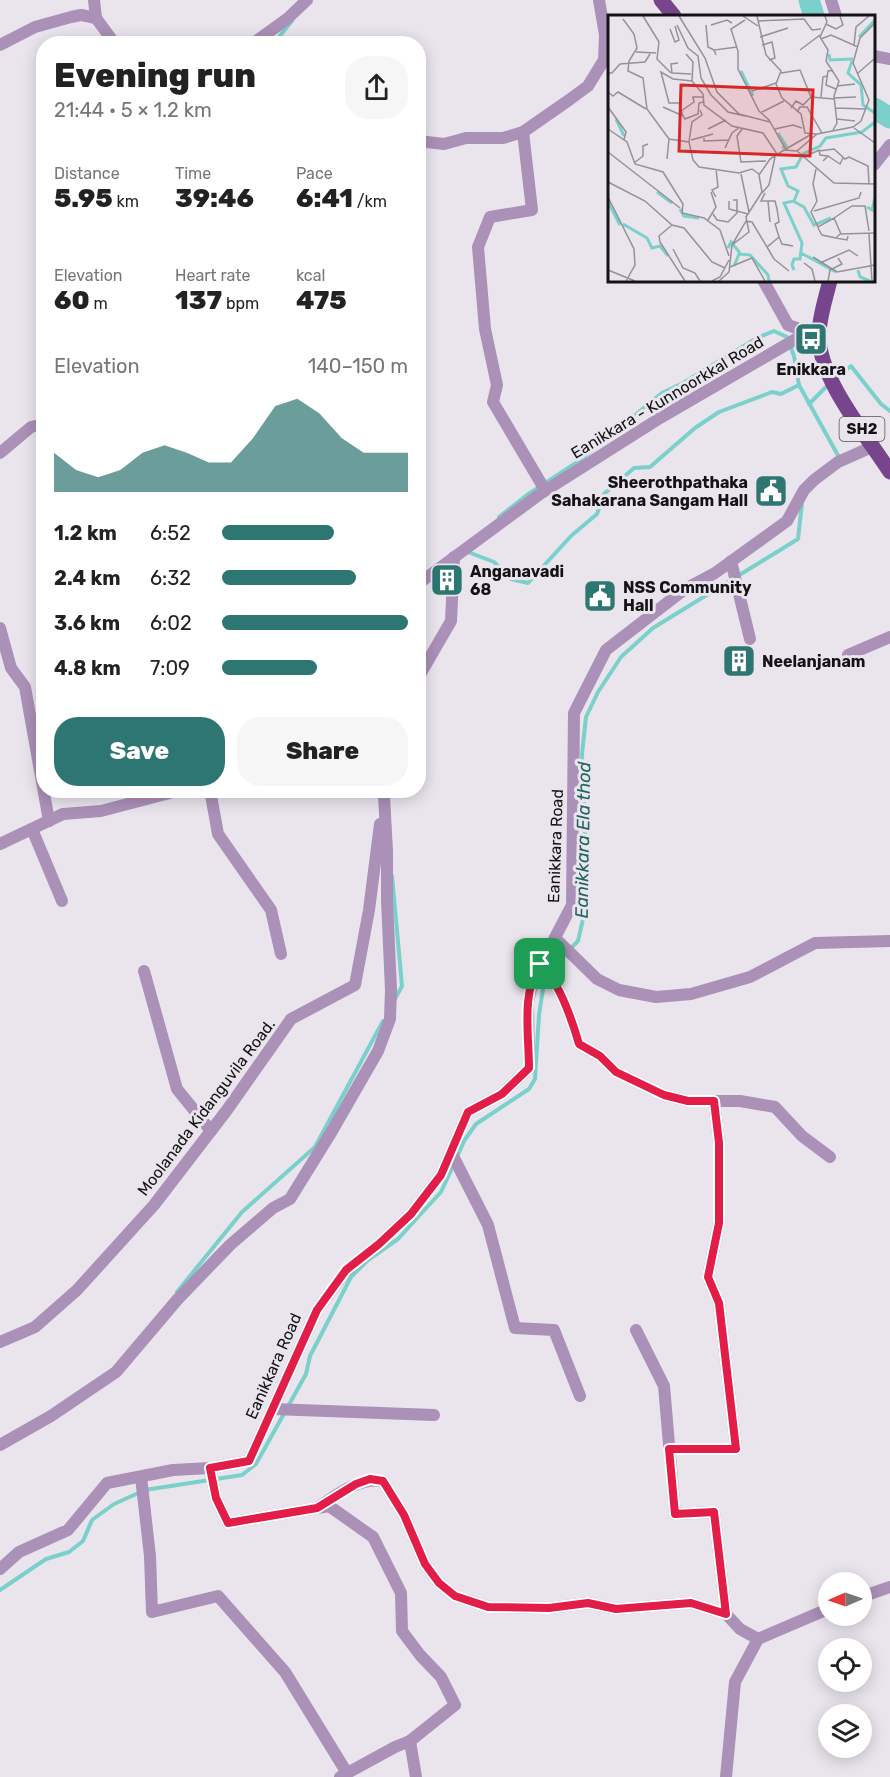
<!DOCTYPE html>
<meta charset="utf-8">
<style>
body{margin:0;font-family:Rubik,sans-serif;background:#f6f6f6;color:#222;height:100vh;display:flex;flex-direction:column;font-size:22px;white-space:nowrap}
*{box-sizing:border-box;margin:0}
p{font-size:20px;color:#767676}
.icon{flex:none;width:33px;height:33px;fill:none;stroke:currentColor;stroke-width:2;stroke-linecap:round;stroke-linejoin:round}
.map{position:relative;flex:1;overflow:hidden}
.side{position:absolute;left:36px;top:36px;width:390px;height:762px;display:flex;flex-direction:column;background:#fff;border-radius:24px;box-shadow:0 3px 15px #0003}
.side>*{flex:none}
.needle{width:39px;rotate:268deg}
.fabs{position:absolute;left:818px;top:1572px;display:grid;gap:12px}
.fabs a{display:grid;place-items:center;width:54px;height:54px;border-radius:50%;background:#fff;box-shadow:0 3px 15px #0003;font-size:30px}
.pin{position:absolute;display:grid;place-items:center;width:51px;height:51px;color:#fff;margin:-26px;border-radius:12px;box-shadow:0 3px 9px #0006}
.round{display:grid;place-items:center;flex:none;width:63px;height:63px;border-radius:24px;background:#f6f6f6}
.headline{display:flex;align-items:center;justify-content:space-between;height:102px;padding:0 18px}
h1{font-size:33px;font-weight:800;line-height:45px}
.figures{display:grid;grid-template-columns:repeat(3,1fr);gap:9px;height:102px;padding:6px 18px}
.figures div{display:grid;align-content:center}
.figures b{font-size:26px;font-weight:800}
.figures small{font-size:16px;font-weight:400}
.figures p{font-size:16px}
.chart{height:168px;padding:12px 18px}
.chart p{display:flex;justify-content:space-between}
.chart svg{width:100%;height:108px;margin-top:6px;fill:#2d7672;opacity:.7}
.primary-button{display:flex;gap:12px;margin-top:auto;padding:12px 18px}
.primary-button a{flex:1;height:69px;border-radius:24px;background:#2d7672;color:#fff;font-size:24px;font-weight:800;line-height:69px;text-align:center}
.primary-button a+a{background:#f6f6f6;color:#222}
ul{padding:0 18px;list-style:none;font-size:20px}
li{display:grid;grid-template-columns:96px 72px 1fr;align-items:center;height:45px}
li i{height:15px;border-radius:8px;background:#2d7672}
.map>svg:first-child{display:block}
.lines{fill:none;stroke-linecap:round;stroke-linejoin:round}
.stream{stroke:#7ad0ca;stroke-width:4}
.river{stroke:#7ad0ca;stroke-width:21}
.minor{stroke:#ab90b8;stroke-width:12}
.major{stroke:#77458c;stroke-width:15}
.route-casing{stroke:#fff;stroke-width:12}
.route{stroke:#e11d48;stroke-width:8}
.labels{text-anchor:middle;stroke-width:6;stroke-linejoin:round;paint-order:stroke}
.shield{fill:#eae5ed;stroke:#545156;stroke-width:1.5}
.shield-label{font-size:15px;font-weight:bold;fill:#141215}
.poi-label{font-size:16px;font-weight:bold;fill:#141215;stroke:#eae5ed;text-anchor:start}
.street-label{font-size:16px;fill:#141215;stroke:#eae5ed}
.water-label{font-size:18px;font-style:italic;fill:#1d635f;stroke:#eae5ed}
.inset-river{fill:none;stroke:#7ad0ca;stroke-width:3}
.inset-road{fill:none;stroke:#949197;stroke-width:1.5}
.view{fill:#d62828;fill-opacity:0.15;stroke:#d62828;stroke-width:3}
.inset-edge{fill:none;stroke:#141215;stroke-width:3}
</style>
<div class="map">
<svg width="890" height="1777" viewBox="0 0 890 1777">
<rect width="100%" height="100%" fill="#eae5ed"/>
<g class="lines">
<g class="stream">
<path d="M273 44 292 21"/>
<path d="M836 378 851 366 881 404 890 411"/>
<path d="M809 404 830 383"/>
<path d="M499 517 527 495 579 461 662 393 683 383 757 338 774 331 787 337 794 356 799 385"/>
<path d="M468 552 494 562 511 579 528 583 571 536 597 514 604 494 634 468 650 467 695 428 719 412 772 392 781 394 799 385 840 459"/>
<path d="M392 876 402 986 395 999"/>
<path d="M550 970 578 941 583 919 586 861 582 754 586 717 598 692 621 657 653 628 798 539 802 503"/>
<path d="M457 1157 464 1141 476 1124 529 1089 535 1079 539 1015 545 976"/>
<path d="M177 1292 242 1212 315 1147 383 1021"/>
<path d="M0 1590 46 1559 69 1552 83 1541 92 1520 114 1504 145 1490 242 1475 256 1464 306 1374 310 1356 351 1277 368 1260 398 1239 418 1217 441 1192 454 1164"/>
</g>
<g class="river">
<path d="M809 0 814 16"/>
<path d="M874 108 890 118"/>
</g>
<g class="minor">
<path d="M831 0 836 16"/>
<path d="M96 18 115 44"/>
<path d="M252 44 287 19 307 0"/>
<path d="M0 45 35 27 71 17 81 15 96 18 94 0"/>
<path d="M874 56 890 59"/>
<path d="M523 132 532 210 490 217 478 247 485 329 497 385 493 402 545 490"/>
<path d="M418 141 444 144 466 138H503L523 132 569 100 588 86 604 60 605 35 599 0"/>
<path d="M874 165 890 145"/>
<path d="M763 280 788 325 808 332"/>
<path d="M0 453 31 427 44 424"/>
<path d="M731 561 750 639"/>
<path d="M418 584 540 494 660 418 808 332 819 334"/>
<path d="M0 628 11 668 25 687 49 821"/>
<path d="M848 655 890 637"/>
<path d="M418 678 451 621 454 557"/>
<path d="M210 790 218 834 271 910 281 954"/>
<path d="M32 829 62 901"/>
<path d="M0 844 63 814 101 811 181 790"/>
<path d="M555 938 597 979 619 990 656 997 691 994 750 977 815 943 890 941"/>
<path d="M540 964C559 981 572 1020 579 1044L600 1056 616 1072 664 1095 688 1101H740L775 1107 802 1136 830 1157"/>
<path d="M144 971 177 1089 211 1131"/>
<path d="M451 1152 488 1225 515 1328 554 1330 580 1396"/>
<path d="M636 1330 664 1386 675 1514 714 1512 726 1614"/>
<path d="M0 1342 35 1327 77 1290 154 1205 227 1110 291 1019 355 985 369 910 380 824"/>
<path d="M273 1409 434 1415"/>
<path d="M0 1445 51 1416 116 1372 177 1300 230 1245 273 1208 290 1199 332 1131 378 1051 390 1019 391 990 387 901V851L384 796"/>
<path d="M669 1449H736L719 1303 708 1277 719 1223V1143L714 1101"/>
<path d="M210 1468 216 1498 228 1523 329 1506 373 1537 401 1593 402 1631 420 1655 441 1677 455 1705 410 1741"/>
<path d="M141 1477 150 1556 152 1612 218 1596 285 1672 347 1773"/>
<path d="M317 1508C337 1495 358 1477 383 1481L404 1515 425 1564 439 1583 455 1596 488 1607 549 1608 588 1603 616 1609 691 1603 726 1614 740 1629 758 1639"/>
<path d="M0 1569 19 1552 68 1530 107 1483 173 1470 210 1468 249 1461 317 1310 346 1271 379 1244 411 1214 441 1175 468 1112 502 1094 529 1068 528 1003 534 972 549 949 572 905 574 713 606 650 685 589 715 573 787 521 804 490 814 480 838 462 874 446"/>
<path d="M861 1597 890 1587"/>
<path d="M340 1777 395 1747 410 1741 416 1777"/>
<path d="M726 1777 735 1682 758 1639 828 1609"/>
</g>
<g class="major">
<path d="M661 0 674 16"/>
<path d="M830 280C826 298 819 317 819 335 818 378 867 436 890 472"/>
</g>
</g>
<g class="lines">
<g class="route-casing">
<path id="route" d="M540 964C559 981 572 1020 579 1044L600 1056 616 1072 664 1095 688 1101H714L719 1143V1223L708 1277 719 1303 736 1449H669L675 1514 714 1512 726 1614 691 1603 616 1609 588 1603 549 1608 488 1607 455 1596 439 1583 425 1564 404 1515 383 1481 370 1479 356 1484 317 1508 228 1523 216 1498 210 1468 249 1461 317 1310 346 1270 379 1244 411 1214 441 1175 468 1112 502 1094 529 1068C529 1036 521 992 540 964Z"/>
</g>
<use href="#route" class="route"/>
</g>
<defs>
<g id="bus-square" transform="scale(1.725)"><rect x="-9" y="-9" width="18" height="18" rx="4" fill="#2d7672" stroke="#eae5ed"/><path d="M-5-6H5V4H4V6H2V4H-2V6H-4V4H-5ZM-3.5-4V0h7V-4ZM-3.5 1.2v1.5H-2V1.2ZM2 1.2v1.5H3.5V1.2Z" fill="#fff"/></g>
<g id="civic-square" transform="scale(1.725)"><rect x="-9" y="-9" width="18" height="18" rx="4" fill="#2d7672" stroke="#eae5ed"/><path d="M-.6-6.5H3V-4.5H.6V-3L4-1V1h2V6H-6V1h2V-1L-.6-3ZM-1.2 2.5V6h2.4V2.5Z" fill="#fff"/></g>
<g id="building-square" transform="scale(1.725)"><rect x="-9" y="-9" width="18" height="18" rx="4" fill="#2d7672" stroke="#eae5ed"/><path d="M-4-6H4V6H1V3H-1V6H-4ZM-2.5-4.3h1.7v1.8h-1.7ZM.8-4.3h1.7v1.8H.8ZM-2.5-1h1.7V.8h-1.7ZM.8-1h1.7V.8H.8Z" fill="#fff"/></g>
</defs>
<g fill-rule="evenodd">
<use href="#bus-square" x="811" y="339"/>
<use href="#civic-square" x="771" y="491"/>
<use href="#building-square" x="447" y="580"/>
<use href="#civic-square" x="600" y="596"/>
<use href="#building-square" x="739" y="661"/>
</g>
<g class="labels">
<rect class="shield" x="839.5" y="417" width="45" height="24" rx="4.5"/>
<g class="shield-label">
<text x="862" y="434">SH2</text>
</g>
<g class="poi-label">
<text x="811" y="375" text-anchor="middle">Enikkara</text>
<text x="748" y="488" text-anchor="end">Sheerothpathaka<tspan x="748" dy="18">Sahakarana Sangam Hall</tspan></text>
<text x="470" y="577">Anganavadi<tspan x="470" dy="18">68</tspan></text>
<text x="623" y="593">NSS Community<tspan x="623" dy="18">Hall</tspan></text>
<text x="762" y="667">Neelanjanam</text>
</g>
<g class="street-label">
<text transform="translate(667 397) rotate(-31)" y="6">Eanikkara - Kunnoorkkal Road</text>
<text transform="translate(555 846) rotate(-88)" y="6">Eanikkara Road</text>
<text transform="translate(206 1107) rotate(-53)" y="6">Moolanada Kidanguvila Road.</text>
<text transform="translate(273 1366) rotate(-66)" y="6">Eanikkara Road</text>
</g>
<g class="water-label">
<text transform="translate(583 840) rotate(-89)" y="6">Eanikkara Ela thod</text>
</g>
</g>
<g transform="translate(608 15)">
<rect width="267" height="267" fill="#eae5ed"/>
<path class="inset-river" d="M251 22 267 5M221 39 222 45 245 44M244 46 240 58 253 70 255 90 267 98M133 56 145 81M8 104 16 121M170 118 178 131 174 133M49 177 64 188M185 186 196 192 206 210 223 203M0 187 12 210M259 192 264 195 267 182M72 194 76 201 91 203M15 209 39 223 44 233 52 231 60 241M120 233 123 227 132 238M193 238 228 257M126 251 131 239 142 240 160 260 161 266M186 255 184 250 186 244H192L194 228 176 188 186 186 190 176 180 171 173 154 188 152 195 139 212 131 218 123 254 117 267 107M250 255 252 262 262 266"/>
<path class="inset-road" d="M35 1 51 27 49 44 63 58M71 1 97 43 109 77 131 99 162 107M135 1 150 11M149 1 158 40 173 56 168 69 174 83 193 99 197 118 208 119M217 1 219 7 212 22 220 35 218 46 231 66 226 81 229 108 225 115M15 4 26 19 29 33 21 46 20 56 35 63 39 94 61 124 81 127 85 145 91 152 131 158 144 154 151 159M137 5 123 14 130 36V54L151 96 161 105 178 135M151 6 196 4 204 15 213 14M218 9 228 14 235 10 232 1M69 10 80 33 90 41 93 63 103 80 120 97 137 101M98 10 100 32 106 35M103 10 119 5 124 8M62 14 67 27 71 25 67 11M152 22 180 13M213 24 223 20 250 32M154 30 164 27 167 43 161 45M246 30 248 12 261 1M192 35 212 20M28 37 48 38M78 39 85 47 84 66M108 40 106 35 129 32M70 48 63 49 64 58 83 59M225 55 220 56 218 70 228 74M0 58H4L12 49 37 47 42 39M173 58 192 55 203 82 226 84M250 58 266 44M229 71 247 69M144 76 168 68M0 77 5 81 10 77 38 94M213 82 215 62 219 61M226 83 248 82M0 92 18 117 16 125M55 92 75 101 71 88H61L53 57 65 64 84 66 95 79 96 90 124 111 155 118 169 139M183 93 188 86 195 90 203 82M227 93 258 94M73 96 86 87 85 82H95M154 97 176 86M189 97 192 92H199L214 118M75 101 77 104 90 99 91 88 95 87M229 104 247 106M246 113 267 128M0 114 19 127 27 149 55 157 75 189 74 198 96 203 112 215 121 241M100 114 118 105M134 114 129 121 133 147 158 146M167 114 185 110 194 113M96 121V126L121 125M83 125 105 119M81 127 84 107 94 100 92 95M117 133 124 118 132 112M178 134 202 120M189 136 226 168 267 169M211 136 226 134 237 144 241 142 260 151 261 169M0 137 72 193M198 141 211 135 212 140 220 141 215 146M220 141 232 149 235 143M59 144 61 124M26 148 35 141V131L40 129M208 154 205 169 209 186 203 197 210 212 226 203 233 219 267 218M133 159 141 197M0 167 37 186 64 210 76 213 104 247 117 253M154 178 161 170 167 142M157 178 153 186H160L162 207M0 182 26 234 27 250 18 266M108 182 104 175 110 172 108 154M121 186V194L140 199M206 196 251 183 253 177M105 199 109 205 120 207 129 198V185H125M226 203 244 191H257L261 216M100 205 108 192 103 177M64 210 51 221 52 227 77 266M210 213 214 220 228 223M232 219 228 223 239 225 240 221M261 219 264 266M171 222 174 229 185 231M124 230 138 206 144 207 159 232 171 222 167 209 171 207 169 194 167 186H160M159 232 166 244 181 256M65 234 75 253 87 258 92 266M205 242 229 257 267 250M196 248 204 254 207 266M212 248 241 235 250 241M122 252 144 243 157 266M0 255 27 266M104 266 112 262 121 245M111 266 121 257 124 230 141 217 138 202 154 177 151 160 162 144 176 135 189 136 209 119 245 112 253 106 261 85 245 48 252 23 267 8M220 266 222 255 234 249 230 243"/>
<path class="view" d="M73 70 205 75 202 141 71 136Z"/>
<rect width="267" height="267" class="inset-edge"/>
</g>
</svg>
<div class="fabs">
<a><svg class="needle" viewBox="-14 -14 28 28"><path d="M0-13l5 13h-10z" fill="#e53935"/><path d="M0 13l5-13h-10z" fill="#767676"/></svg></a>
<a><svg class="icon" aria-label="locate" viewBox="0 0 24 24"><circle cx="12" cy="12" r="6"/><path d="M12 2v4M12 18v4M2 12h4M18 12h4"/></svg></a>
<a><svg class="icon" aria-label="layers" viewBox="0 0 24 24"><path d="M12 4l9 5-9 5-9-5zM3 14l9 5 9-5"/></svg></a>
</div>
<div class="pin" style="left:540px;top:964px;background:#1e9e55"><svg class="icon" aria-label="arrive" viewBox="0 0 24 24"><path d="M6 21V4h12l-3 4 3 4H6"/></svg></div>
<section class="side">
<div class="headline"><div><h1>Evening run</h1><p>21:44 · 5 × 1.2 km</p></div><a class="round"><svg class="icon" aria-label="share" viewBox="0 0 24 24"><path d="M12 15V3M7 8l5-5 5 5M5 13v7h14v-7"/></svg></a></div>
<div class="figures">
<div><p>Distance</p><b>5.95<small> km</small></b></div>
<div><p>Time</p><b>39:46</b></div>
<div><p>Pace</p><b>6:41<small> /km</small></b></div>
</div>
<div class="figures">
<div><p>Elevation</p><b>60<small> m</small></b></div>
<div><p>Heart rate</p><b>137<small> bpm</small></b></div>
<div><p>kcal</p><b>475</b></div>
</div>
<div class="chart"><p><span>Elevation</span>140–150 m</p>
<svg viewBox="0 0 160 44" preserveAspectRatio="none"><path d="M0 44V28L10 35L20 38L30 35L40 28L50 25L60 28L70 32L80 32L90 22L100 9L110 6L120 12L130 22L140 28L150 28L160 28V44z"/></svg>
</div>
<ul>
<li><b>1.2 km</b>6:52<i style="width:60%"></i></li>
<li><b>2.4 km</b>6:32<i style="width:72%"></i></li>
<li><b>3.6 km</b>6:02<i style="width:100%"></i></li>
<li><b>4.8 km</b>7:09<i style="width:51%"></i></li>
</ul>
<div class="primary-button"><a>Save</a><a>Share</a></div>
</section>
</div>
